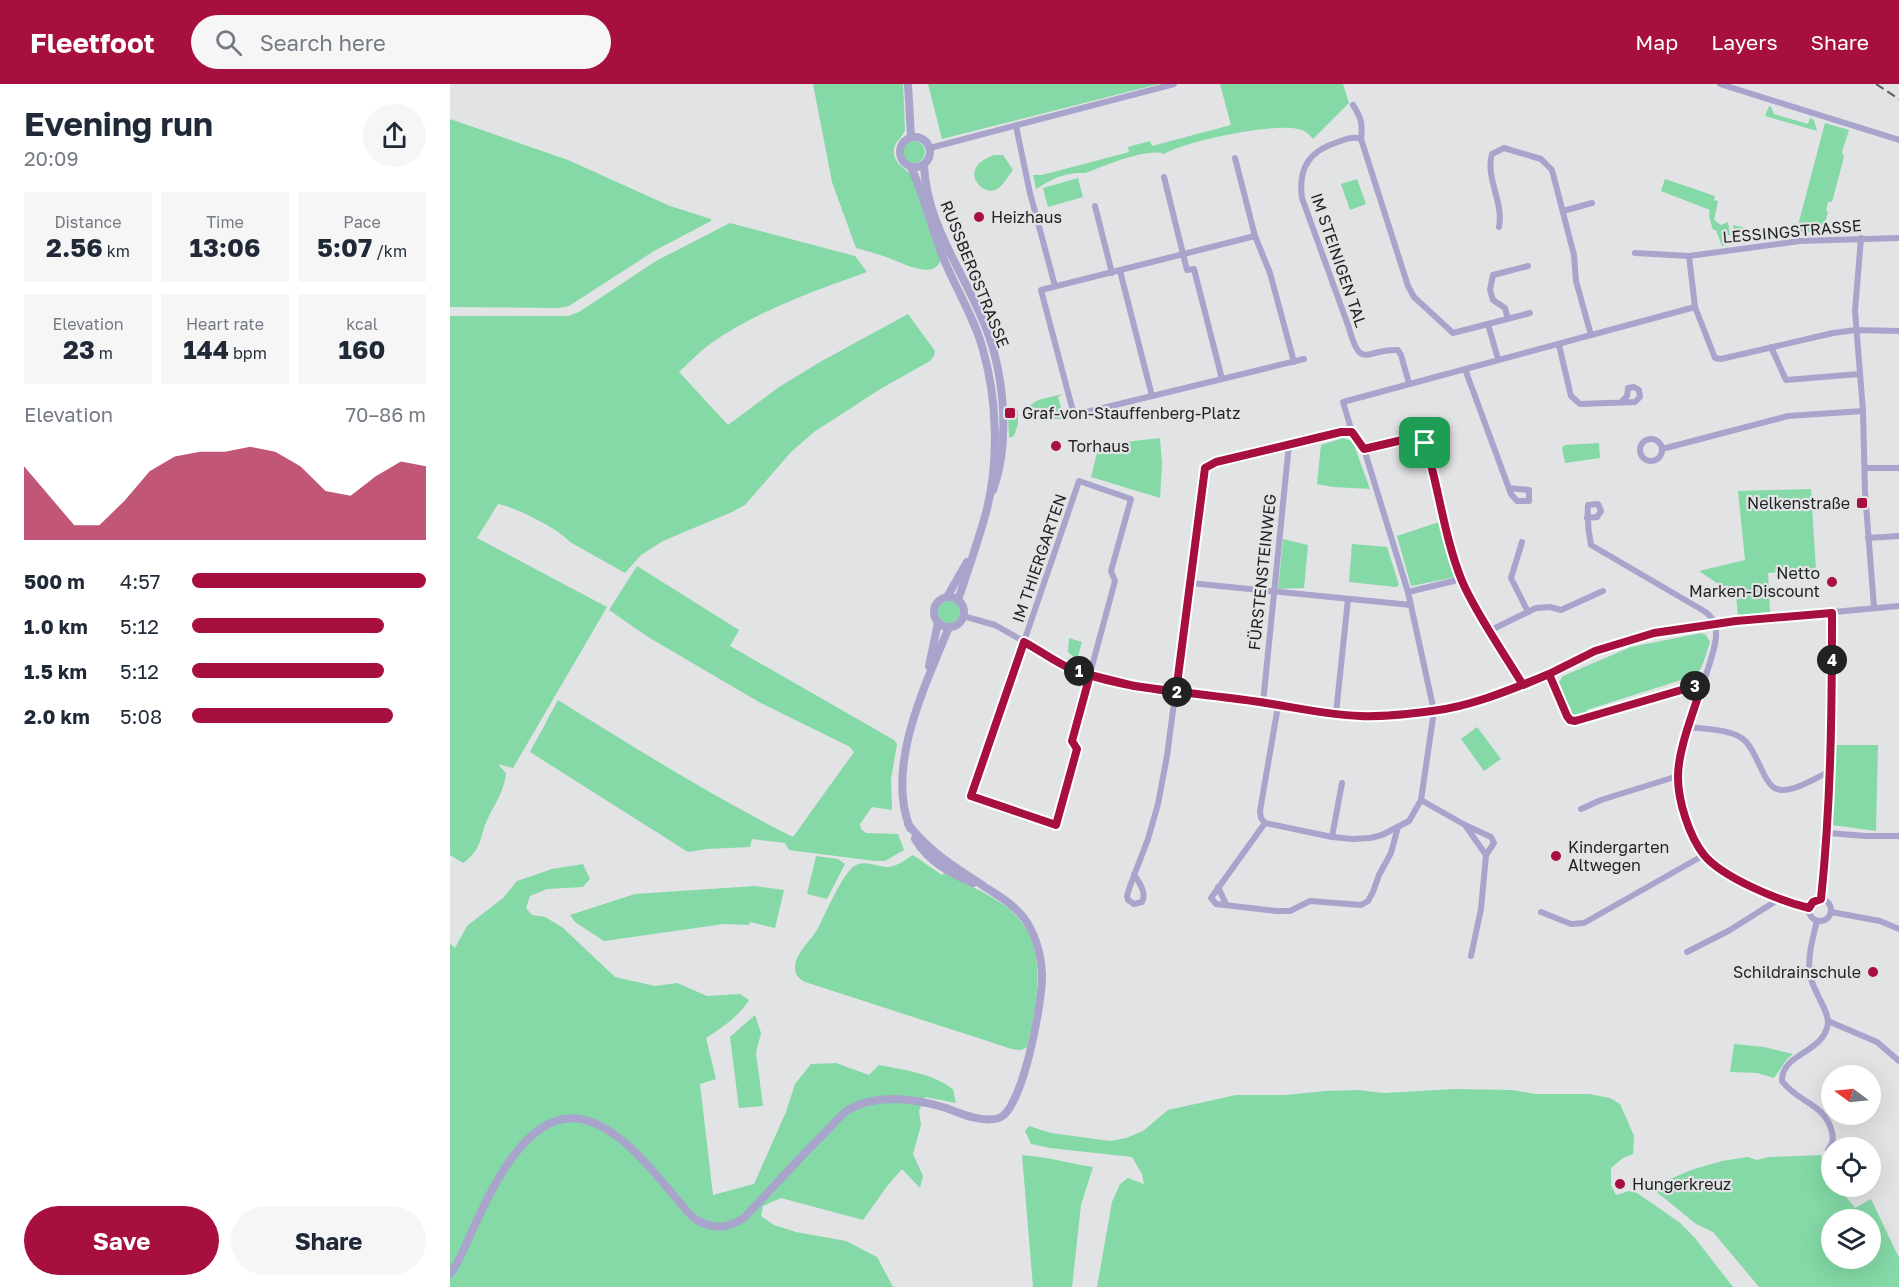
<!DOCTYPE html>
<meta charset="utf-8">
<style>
body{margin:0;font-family:"Golos Text",sans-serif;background:#f6f6f7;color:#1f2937;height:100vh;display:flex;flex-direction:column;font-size:22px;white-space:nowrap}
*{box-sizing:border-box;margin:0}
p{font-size:20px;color:#747a83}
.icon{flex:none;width:33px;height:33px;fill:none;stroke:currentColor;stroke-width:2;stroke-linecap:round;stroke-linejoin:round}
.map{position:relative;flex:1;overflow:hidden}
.details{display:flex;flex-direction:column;background:#fff;width:450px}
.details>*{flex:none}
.needle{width:39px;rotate:285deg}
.fabs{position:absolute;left:1371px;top:981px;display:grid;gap:12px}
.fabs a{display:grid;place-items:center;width:60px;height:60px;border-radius:50%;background:#fff;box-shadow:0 6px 24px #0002;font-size:30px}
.pin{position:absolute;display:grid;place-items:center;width:51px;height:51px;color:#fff;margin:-26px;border-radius:12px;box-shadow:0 3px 9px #0006}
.km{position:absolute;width:30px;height:30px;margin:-15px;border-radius:50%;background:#222;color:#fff;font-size:16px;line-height:30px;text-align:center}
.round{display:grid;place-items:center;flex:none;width:63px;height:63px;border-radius:32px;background:#f6f6f7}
.overview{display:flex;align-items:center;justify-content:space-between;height:102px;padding:0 24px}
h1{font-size:33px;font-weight:700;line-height:45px}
.stats{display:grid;grid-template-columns:repeat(3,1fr);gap:9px;height:102px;padding:6px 24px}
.stats div{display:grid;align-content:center;border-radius:0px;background:#f6f6f7;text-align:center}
.stats b{font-size:26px;font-weight:700}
.stats small{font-size:16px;font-weight:400}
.stats p{font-size:16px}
.chart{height:168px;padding:12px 24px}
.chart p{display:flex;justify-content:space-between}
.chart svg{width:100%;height:108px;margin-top:6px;fill:#a7103e;opacity:.7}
.cta{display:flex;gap:12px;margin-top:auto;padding:12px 24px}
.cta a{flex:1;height:69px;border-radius:36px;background:#a7103e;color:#fff;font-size:24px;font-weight:700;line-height:69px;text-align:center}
.cta a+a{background:#f6f6f7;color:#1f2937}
ul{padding:0 24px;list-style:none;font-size:20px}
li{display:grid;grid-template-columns:96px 72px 1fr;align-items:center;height:45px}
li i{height:15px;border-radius:8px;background:#a7103e}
header{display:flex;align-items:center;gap:36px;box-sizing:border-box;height:84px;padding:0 30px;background:#a7103e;color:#fff}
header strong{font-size:28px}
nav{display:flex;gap:33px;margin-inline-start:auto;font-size:21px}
.search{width:420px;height:54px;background:#f6f6f7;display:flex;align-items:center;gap:15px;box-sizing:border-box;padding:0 21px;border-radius:33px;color:#747a83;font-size:22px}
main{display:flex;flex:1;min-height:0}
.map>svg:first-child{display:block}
.green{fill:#84d9a6;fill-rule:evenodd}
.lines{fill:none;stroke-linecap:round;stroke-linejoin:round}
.minor{stroke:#a8a4cc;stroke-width:6}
.tertiary{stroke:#a8a4cc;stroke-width:8}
.rail{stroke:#5a5b5b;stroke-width:2;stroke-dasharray:9 4.5;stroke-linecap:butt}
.route-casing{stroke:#fff;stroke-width:12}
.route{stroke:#a7103e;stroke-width:8}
.poi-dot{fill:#a7103e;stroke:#e2e3e5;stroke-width:2}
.labels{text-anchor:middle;stroke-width:4.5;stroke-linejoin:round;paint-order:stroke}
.poi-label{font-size:16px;fill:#222323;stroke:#e2e3e5;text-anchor:start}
.street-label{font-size:16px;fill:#222323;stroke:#e2e3e5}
</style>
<header>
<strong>Fleetfoot</strong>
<div class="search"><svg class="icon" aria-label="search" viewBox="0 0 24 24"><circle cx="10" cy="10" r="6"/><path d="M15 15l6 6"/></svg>Search here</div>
<nav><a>Map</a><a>Layers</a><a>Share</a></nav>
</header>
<main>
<section class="details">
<div class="overview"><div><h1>Evening run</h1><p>20:09</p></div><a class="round"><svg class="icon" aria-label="share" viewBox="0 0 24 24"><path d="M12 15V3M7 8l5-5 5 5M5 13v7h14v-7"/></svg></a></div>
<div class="stats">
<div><p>Distance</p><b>2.56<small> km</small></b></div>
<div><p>Time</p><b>13:06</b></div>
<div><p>Pace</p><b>5:07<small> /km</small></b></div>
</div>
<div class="stats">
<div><p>Elevation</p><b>23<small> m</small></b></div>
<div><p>Heart rate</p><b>144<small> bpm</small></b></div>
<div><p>kcal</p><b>160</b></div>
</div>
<div class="chart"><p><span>Elevation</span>70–86 m</p>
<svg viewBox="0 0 160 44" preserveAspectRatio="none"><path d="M0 44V14L10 26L20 38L30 38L40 28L50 16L60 10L70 8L80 8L90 6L100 8L110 14L120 24L130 26L140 18L150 12L160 14V44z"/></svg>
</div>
<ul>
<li><b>500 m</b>4:57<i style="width:100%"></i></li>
<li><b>1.0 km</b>5:12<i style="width:82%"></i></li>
<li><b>1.5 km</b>5:12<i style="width:82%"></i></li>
<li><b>2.0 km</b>5:08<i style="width:86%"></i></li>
</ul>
<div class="cta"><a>Save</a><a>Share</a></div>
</section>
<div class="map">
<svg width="1449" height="1203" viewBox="0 0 1449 1203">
<rect width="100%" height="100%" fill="#e2e3e5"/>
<g class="green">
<path d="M363 0H453L455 46C453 53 445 57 444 65 442 81 458 84 464 95 475 120 482 149 491 175 485 197 452 179 439 174 428 170 417 167 406 164L382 98Z"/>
<path d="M478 0H709L492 55Z"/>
<path d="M770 0H893L899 19 863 55C859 50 854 46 848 45 822 39 737 57 714 70 699 63 654 82 638 88 633 90 626 88 620 90 607 92 597 98 586 105L583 91H592L679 68 678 63 700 57 702 62 781 41Z"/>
<path d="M1319 22 1321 23 1324 30 1358 40 1360 34 1364 36 1367 47 1315 32Z"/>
<path d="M0 35 118 76 220 122 261 135V137L204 167 119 222 108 224 0 223Z"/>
<path d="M1375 39 1399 46 1392 68 1394 73 1382 118H1378L1376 127 1378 128 1375 138 1377 139 1371 147 1346 149Z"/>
<circle cx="464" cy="68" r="11"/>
<path d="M544 71H553L563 86C558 92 554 101 547 105 534 114 505 85 544 71Z"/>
<path d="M628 94 633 113 598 123 593 104Z"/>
<path d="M907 95 916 120 900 126 891 100Z"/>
<path d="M1215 95 1265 112 1264 116 1268 117 1264 136 1271 141 1278 138 1280 151 1275 152 1277 161 1272 162 1266 146H1263L1259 132 1260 126 1211 107Z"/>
<path d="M280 139 405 172 417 188C364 207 307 227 260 260 249 268 239 279 229 288L278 341 329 303 370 278 458 230 485 267 484 272 480 277 432 304 364 348 341 368 295 421 282 428 213 457 191 471 175 489 120 458C109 445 65 423 48 420L27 454 157 523 63 684 48 680 56 689C54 707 46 718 38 734 29 753 33 765 13 779L0 771V232H118L129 228 206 177Z"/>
<path d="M1283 141 1327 152 1328 148 1333 149V154L1285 159Z"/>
<path d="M613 310 608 313 614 335H592L580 329 579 322 588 316Z"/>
<path d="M560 324 568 326V340L564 352 559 354 558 332H561Z"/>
<path d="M710 354 712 379 710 414 641 393 649 361Z"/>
<path d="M893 354 902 357 904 361 920 405 883 403 867 400 871 361Z"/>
<path d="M1149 359 1150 374 1115 379 1112 364 1115 361Z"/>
<path d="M1361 405 1366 486 1318 489 1320 528 1288 531 1286 512 1249 487 1295 476 1288 407Z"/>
<path d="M992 437 1011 492 961 502 947 452Z"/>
<path d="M833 455 858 461 854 504 828 505Z"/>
<path d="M902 460 937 463 949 501 946 503 899 498Z"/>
<path d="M187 482 289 546 280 562 444 656 447 660 441 695 442 726 422 723 410 740 411 745 416 749 448 750 454 766 435 777H425L339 766 335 759 302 755 300 763 257 765 238 768 80 668 108 616C185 664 262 712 343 753L404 668 400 663 309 618 198 553 159 526Z"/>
<circle cx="499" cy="528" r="11"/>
<path d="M1251 549 1256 551 1260 558C1254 575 1253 591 1235 598L1234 595 1137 626V629L1125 632 1120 630 1109 598 1113 592 1181 563Z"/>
<path d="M619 554 632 558 627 576 618 568Z"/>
<path d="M1027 643 1051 675 1034 687 1011 655Z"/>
<path d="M1386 661H1428L1426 747 1382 741Z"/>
<path d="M463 771 492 791 494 789C513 799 534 807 551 819 602 853 588 914 577 963L571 966 562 965 355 898C349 895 345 891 345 884 345 869 361 857 368 844 375 831 393 787 406 781 416 776 428 783 438 783 448 782 455 776 463 771Z"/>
<path d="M366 772 388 775 395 780 377 815 357 810Z"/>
<path d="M133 780 140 795 133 803 97 805 80 812 76 824 82 831 95 833 112 843 165 893 205 902 227 899 257 912 290 910 299 916C288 933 273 943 256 954L266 995 250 1000 263 1111 304 1100 336 1028 345 1000 361 980 386 979 419 991 429 981C455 986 481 989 503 1005L506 1019 475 1013 469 1027 471 1041 463 1070 473 1092 470 1104 452 1085 438 1101 413 1136 331 1114 313 1122 311 1132 324 1141 346 1148 396 1157 427 1173 443 1203H0V859L5 864 17 842 53 814 67 797 102 785Z"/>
<path d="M305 802 334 806 325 844 300 838 299 841 274 840 154 857 125 838 120 831 185 810Z"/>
<path d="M305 931 311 949 306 969 313 1022 289 1024 280 953Z"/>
<path d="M1284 960 1314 963 1343 970 1337 975 1324 994 1307 989 1280 988Z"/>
<path d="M1005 1005 1062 1006 1085 1010H1139L1160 1014 1170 1020 1184 1052 1183 1070 1173 1074 1161 1084V1101L1166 1111 1179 1107 1187 1109 1229 1138 1245 1154 1283 1203H647L662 1118 670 1100 678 1094 694 1100 692 1090 682 1073 600 1064 581 1060 575 1047 579 1042 601 1049 660 1057 676 1054 693 1047 718 1026 786 1011H835L875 1007 907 1006 934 1009Z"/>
<path d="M572 1071C597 1073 618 1079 643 1083L631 1121 622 1203H583Z"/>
<path d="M1371 1071C1372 1084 1382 1090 1382 1102L1388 1103 1405 1124 1421 1115 1449 1174V1203H1309L1263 1148 1246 1140 1203 1105 1204 1102 1241 1086 1272 1077 1298 1073 1307 1076 1319 1073ZM1382 1136H1420V1174H1382Z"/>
</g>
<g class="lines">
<g class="minor">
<path d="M1270 0 1449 56"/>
<path d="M903 21C911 33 913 40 911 55L958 202 964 213 1003 249 1080 229"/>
<path d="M566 42 580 109 605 202"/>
<path d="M911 55C903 52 896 55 888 58 859 67 848 84 852 114L899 244C911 288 917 264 948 266L951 271 959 299"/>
<path d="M480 64 724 0"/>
<path d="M785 74 805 152 820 189 844 278"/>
<path d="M714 93 737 186 744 185 772 295"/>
<path d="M645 122 662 189"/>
<path d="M1113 127 1142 119"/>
<path d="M1049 143C1054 118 1035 94 1042 70L1054 64 1091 75 1102 86 1124 171 1126 197 1141 251"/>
<path d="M805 152 591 206 624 331 854 275"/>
<path d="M1411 154 1405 227 1413 327 1415 408 1424 523"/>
<path d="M1449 154 1350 157 1239 172 1245 223 1265 274 1271 275 1383 249 1406 246 1449 247"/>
<path d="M1185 169 1239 172"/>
<path d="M670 187 702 312"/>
<path d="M1058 235 1055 224 1043 216 1040 206 1043 191 1078 182"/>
<path d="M1038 240 1048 275"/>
<path d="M1109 261 1121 312 1130 320 1185 318 1190 313 1189 306 1184 303 1178 304 1177 312 1171 318"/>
<path d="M1321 263 1336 296 1410 290"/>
<path d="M1015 285 1061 410 1067 417H1079V406L1059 404"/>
<path d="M902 348 893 318 1245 223"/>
<circle cx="1201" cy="366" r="11"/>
<path d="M914 365 965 353 972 354 975 359 983 386 1000 458 1012 495 1073 601"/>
<path d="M1212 365 1338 332 1413 327"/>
<path d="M1415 384H1449"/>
<path d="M629 397 681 415 661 487 665 497 622 656 627 665 606 741 521 712Z"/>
<path d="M1137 434 1147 433 1151 427 1148 420 1138 421C1137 435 1138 447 1141 461L1254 527C1262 532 1266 539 1266 549 1267 566 1250 605 1245 624 1238 645 1230 667 1228 690 1226 714 1239 753 1254 771 1274 794 1330 817 1359 824"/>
<path d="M1418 454 1449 452"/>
<path d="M1072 458 1061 494 1078 528"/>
<path d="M740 499 961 521"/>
<path d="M958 508 1012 495"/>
<path d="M513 532 545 541 619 583 675 600 909 632 984 627 1041 613 1099 590 1145 567 1204 549 1286 537 1449 522"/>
<path d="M1041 546 1086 524 1100 523 1111 526 1153 507"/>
<path d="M1099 590 1117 632 1120 636 1125 637 1252 600"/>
<path d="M813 619 839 360"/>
<path d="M886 629 898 515"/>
<path d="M1239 643C1254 645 1280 645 1293 655 1300 660 1304 670 1308 678 1312 685 1315 696 1322 702 1335 715 1366 693 1381 687"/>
<path d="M971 716 1015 741 1041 753 1044 759 1036 771 1031 825 1021 872"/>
<path d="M1131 725 1151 716 1228 692"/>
<path d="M815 739 761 814 766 820 826 827H840L860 817 911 821 918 817 923 808 929 791 941 769 948 743"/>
<path d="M1015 741 1036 771"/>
<path d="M1378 749 1416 752H1449"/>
<path d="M882 753 892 699"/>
<path d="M684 790C689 799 697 808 692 818L684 820 678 816 677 812 680 802 698 755 708 720 717 672 755 384C774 374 882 346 902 348L914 365 958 508 984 627 971 716 959 737 932 751 920 754 903 755 882 753 815 739 811 734 810 727 828 622"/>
<path d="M768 803 776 820"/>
<circle cx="1370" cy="826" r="11"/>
<path d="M1371 815 1380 716 1382 529"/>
<path d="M1091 828 1121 840 1134 839 1254 771"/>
<path d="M1381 828 1430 837 1449 845"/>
<path d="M1367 837C1363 853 1357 874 1360 891 1362 905 1379 927 1378 939 1374 970 1331 969 1332 997 1348 1019 1375 1019 1382 1048 1384 1056 1382 1060 1378 1066"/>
<path d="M1237 868 1280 846 1329 815"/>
<path d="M1378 937 1427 958 1449 977"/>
</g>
<g class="tertiary">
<path d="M458 0 461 53"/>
<circle cx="465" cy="68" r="15"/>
<path d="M474 81C476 139 513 187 534 239 554 287 561 357 543 406"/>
<path d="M461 83C475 114 482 147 495 178 507 207 525 235 533 266 547 315 549 375 537 425 529 455 518 486 508 516"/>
<path d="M497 513 517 478"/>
<circle cx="499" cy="528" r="15"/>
<path d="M479 582 488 539"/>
<path d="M460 744C435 682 476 600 499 543"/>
<path d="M465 755C478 777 499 789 523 799"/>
<path d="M0 1190C10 1177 16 1160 23 1145 40 1108 69 1044 113 1035 157 1027 200 1083 225 1113 232 1120 238 1131 247 1136 264 1146 278 1144 294 1134 320 1107 345 1078 372 1052 380 1044 389 1032 398 1026 427 1009 466 1015 496 1024 511 1030 532 1039 549 1034 573 1026 593 915 592 890 591 870 586 851 574 834 564 821 549 812 535 803 507 784 479 768 458 740"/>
</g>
<path class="rail" d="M1426 0 1449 15"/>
</g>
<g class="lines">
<g class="route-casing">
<path id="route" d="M975 359 972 354 965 353 914 365 902 348H891L766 378 755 384 726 608C690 603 653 598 619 584 604 577 589 566 574 558L521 712 606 741 627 665 622 657 640 591 684 602C726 608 768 612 810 618 843 623 877 631 910 632 933 633 959 630 982 627 1023 622 1062 605 1099 590L1117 632 1120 636 1125 637 1252 600C1244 628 1228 664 1228 693 1228 717 1239 752 1254 771 1273 794 1330 817 1359 824L1363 818 1371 815C1381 720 1382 625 1382 529L1286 537 1204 549 1145 567 1099 590 1073 601C1054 569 1026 530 1012 497 994 453 989 404 975 359"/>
</g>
<use href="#route" class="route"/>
</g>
<g class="poi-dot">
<circle cx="529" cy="133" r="6"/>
<rect x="554" y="323" width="12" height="12" rx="3"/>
<circle cx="606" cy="362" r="6"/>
<rect x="1406" y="413" width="12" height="12" rx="3"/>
<circle cx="1382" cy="498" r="6"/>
<circle cx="1106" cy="772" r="6"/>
<circle cx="1423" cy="888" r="6"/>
<circle cx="1170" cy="1100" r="6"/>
</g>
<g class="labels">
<g class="poi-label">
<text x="541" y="139">Heizhaus</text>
<text x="572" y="335">Graf-von-Stauffenberg-Platz</text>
<text x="618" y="368">Torhaus</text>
<text x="1400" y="425" text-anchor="end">Nelkenstraße</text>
<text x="1370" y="495" text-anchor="end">Netto<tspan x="1370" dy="18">Marken-Discount</tspan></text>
<text x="1118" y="769">Kindergarten<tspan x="1118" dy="18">Altwegen</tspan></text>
<text x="1411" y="894" text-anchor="end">Schildrainschule</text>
<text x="1182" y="1106">Hungerkreuz</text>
</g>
<g class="street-label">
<text transform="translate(1342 147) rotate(-5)" y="6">LESSINGSTRASSE</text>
<text transform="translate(889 176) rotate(71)" y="6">IM STEINIGEN TAL</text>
<text transform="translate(525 190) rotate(68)" y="6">RUSSBERGSTRASSE</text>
<text transform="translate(589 474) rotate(-71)" y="6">IM THIERGARTEN</text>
<text transform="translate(812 488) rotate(-84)" y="6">FÜRSTENSTEINWEG</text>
</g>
</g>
</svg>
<div class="fabs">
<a><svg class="needle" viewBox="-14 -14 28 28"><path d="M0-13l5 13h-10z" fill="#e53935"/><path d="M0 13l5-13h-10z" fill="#747a83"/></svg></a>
<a><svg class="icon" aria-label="locate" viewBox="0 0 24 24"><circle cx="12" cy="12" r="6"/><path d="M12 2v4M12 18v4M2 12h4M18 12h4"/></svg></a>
<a><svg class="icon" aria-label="layers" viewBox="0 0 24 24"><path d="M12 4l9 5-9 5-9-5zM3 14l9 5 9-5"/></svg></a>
</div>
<div class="pin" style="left:975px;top:359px;background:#1e9e55"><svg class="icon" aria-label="arrive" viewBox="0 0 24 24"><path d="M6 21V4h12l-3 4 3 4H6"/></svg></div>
<b class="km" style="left:629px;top:587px">1</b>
<b class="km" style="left:727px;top:608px">2</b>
<b class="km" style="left:1245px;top:602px">3</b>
<b class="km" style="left:1382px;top:576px">4</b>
</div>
</main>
